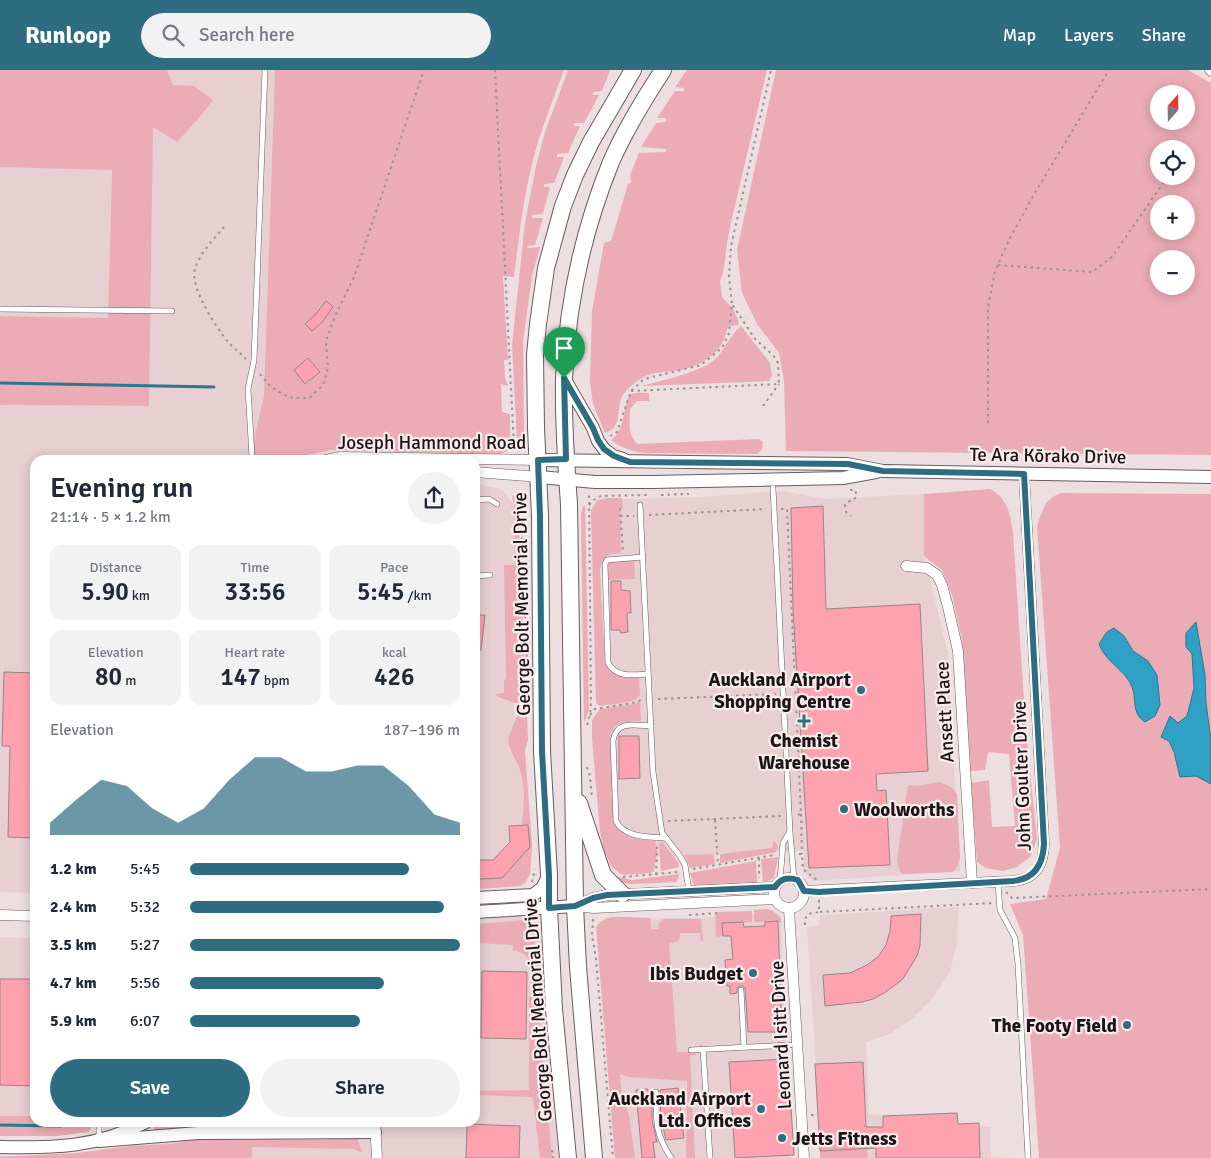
<!DOCTYPE html>
<meta charset="utf-8">
<style>
body{margin:0;font-family:Signika,sans-serif;background:#f2f2f3;color:#1f2937;height:100vh;display:flex;flex-direction:column;font-size:19px;white-space:nowrap}
*{box-sizing:border-box;margin:0}
p{font-size:16px;color:#747a83}
.icon{flex:none;width:28px;height:28px;fill:none;stroke:currentColor;stroke-width:2;stroke-linecap:round;stroke-linejoin:round}
.map{position:relative;flex:1;overflow:hidden}
.drawer{position:absolute;left:30px;top:385px;width:450px;height:672px;display:flex;flex-direction:column;background:#fff;border-radius:15px;box-shadow:0 2px 12px #0003}
.drawer>*{flex:none}
.needle{width:32px;rotate:20deg}
.fabs{position:absolute;left:1150px;top:15px;display:grid;gap:10px}
.fabs a{display:grid;place-items:center;width:45px;height:45px;border-radius:50%;background:#fff;box-shadow:0 2px 12px #0003;font-size:25px}
.pin{position:absolute;display:grid;place-items:center;width:42px;height:42px;color:#fff;margin:-51px -21px;border-radius:50% 50% 50% 0;rotate:-45deg;box-shadow:0 0 5px #0007}
.pin .icon{rotate:45deg}
.round{display:grid;place-items:center;flex:none;width:52px;height:52px;border-radius:26px;background:#f2f2f3}
.summary{display:flex;align-items:center;justify-content:space-between;height:85px;padding:0 20px}
h1{font-size:28px;font-weight:600;line-height:38px}
.figures{display:grid;grid-template-columns:repeat(3,1fr);gap:8px;height:85px;padding:5px 20px}
.figures div{display:grid;align-content:center;border-radius:12px;background:#f2f2f3;text-align:center}
.figures b{font-size:25px;font-weight:600}
.figures small{font-size:14px;font-weight:400}
.figures p{font-size:14px}
.chart{height:140px;padding:10px 20px}
.chart p{display:flex;justify-content:space-between}
.chart svg{width:100%;height:90px;margin-top:5px;fill:#2d6c81;opacity:.7}
.action{display:flex;gap:10px;margin-top:auto;padding:10px 20px}
.action a{flex:1;height:58px;border-radius:30px;background:#2d6c81;color:#fff;font-size:20px;font-weight:600;line-height:58px;text-align:center}
.action a+a{background:#f2f2f3;color:#1f2937}
ul{padding:0 20px;list-style:none;font-size:16px}
li{display:grid;grid-template-columns:80px 60px 1fr;align-items:center;height:38px}
li i{height:12px;border-radius:6px;background:#2d6c81}
header{display:flex;align-items:center;gap:30px;box-sizing:border-box;height:70px;padding:0 25px;background:#2d6c81;color:#fff}
header strong{font-size:24px}
nav{display:flex;gap:28px;margin-inline-start:auto;font-size:18px}
.search{width:350px;height:45px;background:#f2f2f3;display:flex;align-items:center;gap:12px;box-sizing:border-box;padding:0 18px;border-radius:28px;color:#747a83;font-size:19px}
.map>svg:first-child{display:block}
.built{fill:#e7cfd2}
.green{fill:#ecacb5;fill-rule:evenodd}
.water{fill:#2fa1c5;stroke:#297790}
.lines{fill:none;stroke-linecap:round;stroke-linejoin:round}
.stream{stroke:#297790;stroke-width:3}
.building{fill:#ffa2b0;stroke:#948688}
.service-casing{stroke:#695c5e;stroke-width:6}
.minor-casing{stroke:#695c5e;stroke-width:11}
.tertiary-casing{stroke:#695c5e;stroke-width:14}
.primary-casing{stroke:#695c5e;stroke-width:18}
.path{stroke:#9d9293;stroke-width:2;stroke-dasharray:2.5 4;stroke-linecap:butt}
.service{stroke:#fff;stroke-width:5}
.minor{stroke:#fff;stroke-width:10}
.tertiary{stroke:#fff;stroke-width:12}
.primary{stroke:#fff;stroke-width:16}
.route-casing{stroke:#fff;stroke-width:10}
.route{stroke:#2d6c81;stroke-width:6}
.poi-dot{fill:#2d6c81;stroke:#faebec;stroke-width:2}
.labels{text-anchor:middle;stroke-width:4.5;stroke-linejoin:round;paint-order:stroke}
.street-label{font-size:19px;fill:#1a1516;stroke:#faebec}
.poi-label{font-size:19px;font-weight:bold;fill:#1a1516;stroke:#faebec;text-anchor:end}
</style>
<header>
<strong>Runloop</strong>
<div class="search"><svg class="icon" aria-label="search" viewBox="0 0 24 24"><circle cx="10" cy="10" r="6"/><path d="M15 15l6 6"/></svg>Search here</div>
<nav><a>Map</a><a>Layers</a><a>Share</a></nav>
</header>
<div class="map">
<svg width="1211" height="1088" viewBox="0 0 1211 1088">
<rect width="100%" height="100%" fill="#eddedf"/>
<g class="built">
<path d="M153 0H275L264 326 249 390H35V823L0 822V335L149 336Z"/>
<path d="M0 97 112 99 108 248 0 246Z"/>
<path d="M475 414 502 419 514 435 515 495 504 496 516 670 529 735 532 775 530 804 525 813 520 816 475 819Z"/>
<path d="M782 421 826 429 924 424V486L948 584 960 801 814 811 803 803 804 781 777 780 652 787 629 768 613 760 600 430 700 427Z"/>
<path d="M538 832 543 929 558 1088H0V1086H129L177 1057 182 1053 475 1052V835Z"/>
<path d="M958 837 957 875 950 901 933 928 912 949 890 964 866 972 869 1044 883 1046 957 1043 958 1054 979 1053V1056L991 1057V1087L1012 1088H822L807 857 819 855 820 845Z"/>
<path d="M774 842 781 848 789 1088H615L600 901 605 880 637 850 655 848H701Z"/>
<path d="M0 867 35 868V1046H0Z"/>
</g>
<g class="green">
<path d="M0 0H167L173 15 194 16 213 30 199 48 177 72 153 57 149 336 0 335V246L108 248 112 100 0 97Z"/>
<path d="M275 0H564C553 30 541 59 533 90 523 129 519 168 514 207L503 206 508 290H504L505 308 508 316 501 314 502 342 510 344V380L500 384 331 380 307 385 299 390H249L264 326Z"/>
<path d="M568 0H610L602 21 593 22V25H599L584 53H574V56H580L568 83 557 84V87H564L554 113 544 114V117H550L543 144 532 145V148H543L535 175 527 176 528 178 540 177 532 206 523 272 524 360 523 365 517 372 512 275 525 152 536 96 545 62Z"/>
<path d="M687 0H767L732 148 727 173 724 198 720 212 722 227 733 239 739 252 738 255 728 256C724 279 708 293 685 299 674 302 662 301 651 304 642 306 632 315 626 321 613 334 626 356 605 363L593 334 590 312 592 242 604 173 611 171 612 168 628 114 631 113 630 105 639 83 666 82V79L641 77 656 53 666 52V48H657L675 21H684V18L675 17Z"/>
<path d="M776 0H1188L1211 13V385L786 381 784 311 779 283 757 254 742 223 737 180ZM1159 24H1186V51H1159ZM1159 79H1186V106H1159ZM1159 134H1186V161H1159ZM1159 189H1186V216H1159Z"/>
<path d="M741 256 770 293 772 306 769 311 641 316C660 311 699 303 714 290 724 282 729 266 741 256Z"/>
<path d="M649 323V331H637L630 339C630 351 627 366 638 374L759 369 763 372 762 380 757 384 643 383C631 381 621 378 611 370 628 359 622 328 632 324 637 322 644 323 649 323Z"/>
<path d="M990 419C1009 430 1009 442 1013 462L1026 662 1037 769 1030 787 1017 797 1003 801 986 798 977 792 971 713 989 710 992 757 1015 756 1009 684 988 682 985 700 971 701 962 570 952 525 942 500 924 486V424Z"/>
<path d="M1061 423 1211 424V1088H1039L1023 865 1010 834 1046 829 1060 778 1037 456C1043 440 1044 429 1061 423Z"/>
<path d="M514 425 518 433 528 670 525 680 532 775 530 804 525 813 520 816 475 819V807H479V809H481L502 808 530 777 528 755H522C524 734 526 716 519 697 516 689 511 683 509 675 506 665 519 647 520 635L496 626V624L504 623V611L506 608 504 495H515L514 435 512 426Z"/>
<path d="M609 428H630H622L623 439H620L621 483C607 484 606 485 600 499L605 594C614 607 623 609 639 607L640 626 632 631 600 636 596 633 591 441 597 430Z"/>
<path d="M583 436H585L589 640 584 653 581 444Z"/>
<path d="M634 489 635 509 607 510 608 495 611 491Z"/>
<path d="M639 631H640L641 651C627 652 616 650 610 665L615 755 624 765 655 770 657 781 654 801 651 803 624 805 618 802 611 796 604 781 600 762 592 668V650L600 639 635 634Z"/>
<path d="M940 712 951 717 957 724 960 788 957 797 953 802 904 804 900 802 897 790 908 715 916 716Z"/>
<path d="M774 770 778 776 777 782 720 793V784L772 778Z"/>
<path d="M662 772 678 792 679 797 661 801 659 773Z"/>
<path d="M714 784 715 794 690 798 684 785Z"/>
<path d="M778 787 774 808 763 813 761 789Z"/>
<path d="M756 791 757 812 755 814 694 816 690 803Z"/>
<path d="M679 804V807L676 812 630 814 615 811 611 805 632 810Z"/>
<path d="M767 839C773 840 777 844 781 848V852H754V840Z"/>
<path d="M752 841V852L722 853 723 866 716 867 715 842Z"/>
<path d="M627 847 650 848 651 859H658L659 853 661 852 663 849H701L703 870 701 872 700 863H680L679 870 676 872 669 873 677 982H694L697 985 690 986 695 1088H686L687 1011 628 1007 620 1004 622 1027 629 1045 635 1088H615L596 857C604 845 614 847 627 847Z"/>
<path d="M525 850 532 853 534 855 536 916H531C531 899 534 884 513 880V875L476 873 475 854Z"/>
<path d="M529 927H537L552 1088H540L533 1027 475 1025V1021L529 1020Z"/>
<path d="M0 1046H35V1052L93 1053 89 1062 57 1066H0Z"/>
<path d="M162 1052 283 1053 276 1057 154 1061V1058Z"/>
<path d="M205 1067 252 1070H322L357 1068 362 1081 360 1082 354 1079 252 1077V1088H0V1087L77 1083 130 1076 171 1074Z"/>
<path d="M867 1079 868 1088H820V1081Z"/>
</g>
<g class="water">
<path d="M1196 552 1205 605 1206 633 1211 670V714L1196 706 1180 707 1174 682 1169 671 1161 667 1170 646 1178 653 1187 646 1194 618 1192 584 1186 577V563Z"/>
<path d="M1114 558 1124 566 1133 581 1148 591 1157 605 1160 635 1155 646 1145 652C1131 643 1137 630 1132 617 1126 600 1105 592 1099 574L1107 562Z"/>
</g>
<g class="lines">
<g class="stream">
<path d="M0 313 214 317"/>
<path d="M0 1055 60 1056 81 1052"/>
</g>
</g>
<g class="building">
<path d="M326 231 333 237 323 251 312 261 305 254 316 244Z"/>
<path d="M308 288 320 302 305 314 294 300Z"/>
<path d="M823 436 826 539 920 534 928 701 876 704 877 721 886 720 890 795 809 798 793 540 791 438Z"/>
<path d="M611 511H621V520L630 521 631 543H627L628 562 621 563 620 560H611Z"/>
<path d="M475 545H485L481 580H475Z"/>
<path d="M4 602 35 603V768L8 767 10 676H2Z"/>
<path d="M619 666H639L640 708 619 709Z"/>
<path d="M528 755 530 777 502 808 479 809V807H476V790H493L510 772 509 756Z"/>
<path d="M921 844 920 875 917 886 902 910 884 923 873 929 862 932 825 936 823 905 850 903 867 895 878 887 886 875 890 861 891 846Z"/>
<path d="M778 851 782 962H748L745 918 743 916H739L737 918V923L730 924V916H727L725 890 733 889 731 866H723L722 853 743 852 744 857 765 856V852Z"/>
<path d="M482 901 527 902 526 969 481 968Z"/>
<path d="M0 909H35V1016L0 1015Z"/>
<path d="M788 989 794 1085 735 1088 729 992Z"/>
<path d="M863 992 866 1057H883V1046L957 1043 958 1054 979 1053 980 1088H876V1078L820 1081 815 994Z"/>
<path d="M678 1018 684 1068 666 1070 661 1049 660 1020Z"/>
<path d="M648 1019V1021H652V1050L657 1072H653L655 1088H642L636 1020Z"/>
<path d="M467 1054 520 1056 519 1088H466Z"/>
</g>
<g class="lines">
<g class="service-casing">
<g id="service">
<path d="M0 239 172 241"/>
<path d="M255 390 252 386 248 319 254 290 265 0"/>
<path d="M773 418 790 763 794 809"/>
<path d="M475 430 489 429 497 434"/>
<path d="M640 435 653 702 662 763 680 786 685 795 689 821"/>
<path d="M643 487 607 490 605 494 608 593C616 608 634 605 648 604"/>
<path d="M475 506 490 505"/>
<path d="M651 656C635 655 616 650 613 671L616 751C624 768 650 767 666 768"/>
<path d="M780 811 783 773 789 763"/>
<path d="M998 813 1000 840 1015 868 1018 894 1028 1088"/>
<path d="M741 920 744 977"/>
<path d="M703 979 710 1088"/>
<path d="M691 980 790 975"/>
<path d="M656 1022C656 1051 655 1063 671 1088"/>
<path d="M99 1052V1069"/>
</g>
</g>
<g class="minor-casing">
<g id="minor">
<path d="M1210 0 1211 1"/>
<path d="M326 390 340 387 538 390"/>
<path d="M475 402 539 407"/>
<path d="M906 496 927 498 937 505 942 515 948 537 958 581 972 813"/>
<circle cx="789" cy="823" r="15"/>
<path d="M804 821 1013 811C1036 809 1043 796 1044 774L1024 404"/>
<path d="M575 836 593 828 607 825 775 817"/>
<path d="M576 836 593 838 775 829"/>
<path d="M789 839 804 1088"/>
<path d="M0 845 35 846"/>
<path d="M375 1052 377 1088"/>
</g>
</g>
<g class="tertiary-casing">
<g id="tertiary">
<path d="M564 308 593 358 598 371 604 379 613 386 623 389"/>
<path d="M538 390 847 394 883 401 1211 407"/>
<path d="M539 407 595 412H652L843 408 876 402"/>
<path d="M475 828 533 825 542 818 549 805"/>
<path d="M475 842 575 836"/>
<path d="M99 1071 198 1063 375 1062"/>
<path d="M0 1077C55 1078 96 1078 146 1052"/>
</g>
</g>
<g class="primary-casing">
<g id="primary">
<path d="M579 733 603 805 622 824"/>
<path d="M568 1088 554 939 549 838V805L542 681 540 446 536 358 535 285 538 254 546 198 563 136 575 105 591 72 633 0"/>
<path d="M594 1088 578 897 575 836 569 434C566 393 563 351 564 309 567 235 583 161 611 92 625 60 644 29 663 0"/>
</g>
</g>
<g class="path">
<path d="M495 0 514 377"/>
<path d="M1173 79V78"/>
<path d="M224 157C214 169 201 182 195 198 189 217 217 259 229 273 235 279 241 284 246 289"/>
<path d="M998 195 1092 202 1112 187 1168 106"/>
<path d="M260 304 270 316 284 325 294 328H309L323 315 328 298 326 271 335 246 354 207 424 0"/>
<path d="M631 321 779 314 778 293 773 285 755 269 732 234"/>
<path d="M763 336 779 314"/>
<path d="M988 353V237L995 201 1010 168 1036 121 1109 0"/>
<path d="M610 366 617 362 631 321 644 309 701 295 722 278 729 263 732 234 729 206 731 176 771 0"/>
<path d="M850 420H855L857 426C854 431 848 430 845 435L846 442 851 446"/>
<path d="M516 423 520 431 521 447 527 595"/>
<path d="M661 425 689 424"/>
<path d="M589 435 596 428 601 426 649 425"/>
<path d="M620 438 623 481"/>
<path d="M781 439H787L801 744 798 745"/>
<path d="M649 445 766 439"/>
<path d="M620 446H634"/>
<path d="M658 629 776 624"/>
<path d="M590 645 595 639 633 633 641 630"/>
<path d="M587 655 590 645 591 632 589 422"/>
<path d="M587 697 590 706 592 729"/>
<path d="M801 744 802 784"/>
<path d="M715 750 718 795"/>
<path d="M668 751 781 746"/>
<path d="M799 784H802L803 799 818 811"/>
<path d="M759 788V808"/>
<path d="M693 799 774 785"/>
<path d="M656 805 657 775"/>
<path d="M623 807 678 802"/>
<path d="M532 812 535 799"/>
<path d="M1006 822 1012 828 1211 819"/>
<path d="M820 842 993 833"/>
<path d="M689 845 717 843"/>
<path d="M593 849 592 865 596 889 613 1088"/>
<path d="M805 855V849L808 844 819 842V830"/>
<path d="M811 1045H816"/>
<path d="M552 1080 553 1088"/>
</g>
<use href="#service" class="service"/>
<use href="#minor" class="minor"/>
<use href="#tertiary" class="tertiary"/>
<use href="#primary" class="primary"/>
</g>
<g class="lines">
<g class="route-casing">
<path id="route" d="M564 308 593 358 598 370 604 379 614 386 630 392 848 394 883 401 1024 404 1044 774C1043 794 1035 809 1013 811L819 822 804 821 798 810C788 807 781 808 775 817L607 825 593 828 575 836 549 838V806L542 681 540 446 538 390 566 389Z"/>
</g>
<use href="#route" class="route"/>
</g>
<g class="poi-dot">
<circle cx="861" cy="620" r="5"/>
<path d="M801.5 643.5h5v5h5v5h-5v5h-5v-5h-5v-5h5z"/>
<circle cx="844" cy="739" r="5"/>
<circle cx="753" cy="903" r="5"/>
<circle cx="1127" cy="955" r="5"/>
<circle cx="761" cy="1039" r="5"/>
<circle cx="782" cy="1068" r="5"/>
</g>
<g class="labels">
<g class="street-label">
<text x="432" y="379">Joseph Hammond Road</text>
<text transform="translate(1048 385) rotate(1)" y="7">Te Ara Kōrako Drive</text>
<text transform="translate(521 534) rotate(-91)" y="7">George Bolt Memorial Drive</text>
<text transform="translate(944 642) rotate(-93)" y="7">Ansett Place</text>
<text transform="translate(1021 706) rotate(-92)" y="7">John Goulter Drive</text>
<text transform="translate(537 940) rotate(-94)" y="7">George Bolt Memorial Drive</text>
<text transform="translate(780 965) rotate(-93)" y="7">Leonard Isitt Drive</text>
</g>
<g class="poi-label">
<text x="851" y="616">Auckland Airport<tspan x="851" dy="22">Shopping Centre</tspan></text>
<text x="804" y="677" text-anchor="middle">Chemist<tspan x="804" dy="22">Warehouse</tspan></text>
<text x="854" y="746" text-anchor="start">Woolworths</text>
<text x="743" y="910">Ibis Budget</text>
<text x="1117" y="962">The Footy Field</text>
<text x="751" y="1035">Auckland Airport<tspan x="751" dy="22">Ltd. Offices</tspan></text>
<text x="792" y="1075" text-anchor="start">Jetts Fitness</text>
</g>
</g>
</svg>
<div class="fabs">
<a><svg class="needle" viewBox="-14 -14 28 28"><path d="M0-13l5 13h-10z" fill="#e53935"/><path d="M0 13l5-13h-10z" fill="#747a83"/></svg></a>
<a><svg class="icon" aria-label="locate" viewBox="0 0 24 24"><circle cx="12" cy="12" r="6"/><path d="M12 2v4M12 18v4M2 12h4M18 12h4"/></svg></a>
<a>+</a>
<a>−</a>
</div>
<div class="pin" style="left:564px;top:308px;background:#1e9e55"><svg class="icon" aria-label="arrive" viewBox="0 0 24 24"><path d="M6 21V4h12l-3 4 3 4H6"/></svg></div>
<section class="drawer">
<div class="summary"><div><h1>Evening run</h1><p>21:14 · 5 × 1.2 km</p></div><a class="round"><svg class="icon" aria-label="share" viewBox="0 0 24 24"><path d="M12 15V3M7 8l5-5 5 5M5 13v7h14v-7"/></svg></a></div>
<div class="figures">
<div><p>Distance</p><b>5.90<small> km</small></b></div>
<div><p>Time</p><b>33:56</b></div>
<div><p>Pace</p><b>5:45<small> /km</small></b></div>
</div>
<div class="figures">
<div><p>Elevation</p><b>80<small> m</small></b></div>
<div><p>Heart rate</p><b>147<small> bpm</small></b></div>
<div><p>kcal</p><b>426</b></div>
</div>
<div class="chart"><p><span>Elevation</span>187–196 m</p>
<svg viewBox="0 0 160 44" preserveAspectRatio="none"><path d="M0 44V38L10 27L20 17L30 20L40 31L50 38L60 31L70 17L80 6L90 6L100 13L110 13L120 10L130 10L140 20L150 34L160 38V44z"/></svg>
</div>
<ul>
<li><b>1.2 km</b>5:45<i style="width:81%"></i></li>
<li><b>2.4 km</b>5:32<i style="width:94%"></i></li>
<li><b>3.5 km</b>5:27<i style="width:100%"></i></li>
<li><b>4.7 km</b>5:56<i style="width:72%"></i></li>
<li><b>5.9 km</b>6:07<i style="width:63%"></i></li>
</ul>
<div class="action"><a>Save</a><a>Share</a></div>
</section>
</div>
